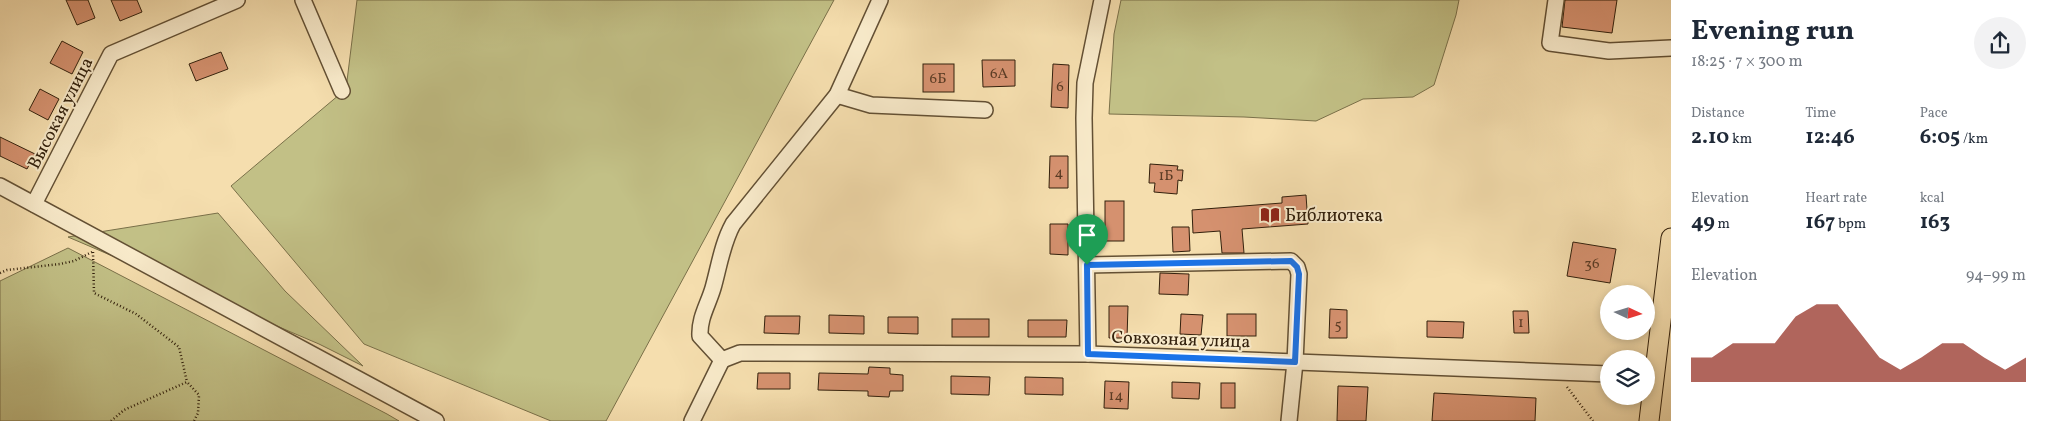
<!DOCTYPE html>
<meta charset="utf-8">
<style>
body{margin:0;font-family:Vollkorn,serif;background:#f2f2f3;color:#1f2937;height:100vh;display:flex;flex-direction:column;font-size:19px;white-space:nowrap}
*{box-sizing:border-box;margin:0}
p{font-size:16px;color:#747a83}
.icon{flex:none;width:28px;height:28px;fill:none;stroke:currentColor;stroke-width:2;stroke-linecap:round;stroke-linejoin:round}
.map{position:relative;flex:1;overflow:hidden}
.side{display:flex;flex-direction:column;background:#fff;width:375px}
.side>*{flex:none}
.needle{width:32px;rotate:94deg}
.tools{position:absolute;left:1600px;top:285px;display:grid;gap:10px}
.tools a{display:grid;place-items:center;width:55px;height:55px;border-radius:50%;background:#fff;box-shadow:0 2px 8px #0003;font-size:25px}
.pin{position:absolute;display:grid;place-items:center;width:42px;height:42px;color:#fff;margin:-51px -21px;border-radius:50% 50% 50% 0;rotate:-45deg;box-shadow:0 0 5px #0007}
.pin .icon{rotate:45deg}
.round{display:grid;place-items:center;flex:none;width:52px;height:52px;border-radius:26px;background:#f2f2f3}
.head{display:flex;align-items:center;justify-content:space-between;height:85px;padding:0 20px}
h1{font-size:28px;font-weight:700;line-height:38px}
.metrics{display:grid;grid-template-columns:repeat(3,1fr);gap:8px;height:85px;padding:5px 20px}
.metrics div{display:grid;align-content:center}
.metrics b{font-size:21px;font-weight:700}
.metrics small{font-size:14px;font-weight:400}
.metrics p{font-size:14px}
.chart{height:140px;padding:10px 20px}
.chart p{display:flex;justify-content:space-between}
.chart svg{width:100%;height:90px;margin-top:5px;fill:#8f2418;opacity:.7}
main{display:flex;flex:1;min-height:0}
.map>svg:first-child{display:block}
.green{fill:#c2c086;stroke:#7a7049}
.building{fill:#d5916f;stroke:#32200c}
.lines{fill:none;stroke-linecap:round;stroke-linejoin:round}
.minor-casing{stroke:#635034;stroke-width:18}
.major-casing{stroke:#32200c;stroke-width:21}
.path{stroke:#32200c;stroke-width:2.5;stroke-dasharray:1 2.5;stroke-linecap:butt}
.minor{stroke:#f8eaca;stroke-width:15}
.major{stroke:#f5deae;stroke-width:19}
.route-casing{stroke:#fff;stroke-width:10}
.route{stroke:#1a73e8;stroke-width:6}
.labels{text-anchor:middle;stroke-width:4;stroke-linejoin:round;paint-order:stroke}
.number-label{font-size:15px;fill:#5b3c25}
.street-label{font-size:18px;fill:#32200c;stroke:#f8eaca}
.poi-label{font-size:18px;fill:#32200c;stroke:#f8eaca;text-anchor:start}
</style>
<main>
<div class="map">
<svg width="1671" height="421" viewBox="0 0 1671 421">
<rect width="100%" height="100%" fill="#f5deae"/>
<filter id="stains"><feTurbulence type="fractalNoise" baseFrequency=".004" numOctaves="4"/><feColorMatrix values="0 0 0 0 .2 0 0 0 0 .09 0 0 0 0 .02 0 0 0 .5 -.17"/></filter>
<radialGradient id="worn" r=".72"><stop offset=".6" stop-color="#630" stop-opacity="0"/><stop offset="1" stop-color="#630" stop-opacity=".3"/></radialGradient>
<g class="green">
<path d="M357 0H834L606 421H551L364 344 231 186 346 89Z"/>
<path d="M1121 0H1459L1456 15 1434 85 1413 97 1363 99 1316 121 1244 117 1109 114 1114 34Z"/>
<path d="M218 213 285 291 363 366 319 344 68 237Z"/>
<path d="M68 248 387 414 399 421H0V281Z"/>
</g>
<g class="building">
<path d="M66 0H88L95 18 77 25Z"/>
<path d="M111 0H137L142 12 120 21Z"/>
<path d="M1565 0H1617L1612 33 1562 27Z"/>
<path d="M62 41 83 52 72 74 50 63Z"/>
<path d="M221 52 228 69 196 81 189 64Z"/>
<path d="M982 60H1015V86L983 87Z"/>
<rect x="923" y="64" width="31" height="28"/>
<path d="M1053 64 1069 65 1068 108 1051 107Z"/>
<path d="M40 89 59 99 48 120 29 110Z"/>
<path d="M0 137 35 154 27 169 0 156Z"/>
<path d="M1050 156H1068V188H1049Z"/>
<path d="M1150 164 1178 166 1177 170H1183L1182 181 1178 180 1177 194 1154 192 1155 183H1149Z"/>
<path d="M1306 195 1308 224 1242 229 1244 253H1222L1220 231 1193 233 1192 210 1282 203V197Z"/>
<rect x="1105" y="201" width="19" height="40"/>
<path d="M1050 224H1068V255L1050 254Z"/>
<path d="M1172 227H1189L1190 251 1173 252Z"/>
<path d="M1573 242 1616 249 1610 283 1567 276Z"/>
<path d="M1160 273 1189 274 1188 295 1159 294Z"/>
<path d="M1109 306H1128L1127 338H1109Z"/>
<path d="M1330 309 1347 310V338H1329Z"/>
<path d="M1513 311H1528L1529 333H1514Z"/>
<path d="M1181 314 1203 315 1201 335 1180 334Z"/>
<rect x="1227" y="314" width="29" height="22"/>
<path d="M829 315 864 316V334L829 333Z"/>
<path d="M765 316H800L799 334 764 333Z"/>
<path d="M888 317H918V334L888 333Z"/>
<rect x="952" y="319" width="37" height="18"/>
<path d="M1028 320H1067L1066 337H1028Z"/>
<path d="M1427 321 1464 322 1463 338 1427 337Z"/>
<path d="M869 367 890 368V374L903 375V391H890L889 397 868 396V391L818 390 819 373 868 374Z"/>
<path d="M758 373H790V389H757Z"/>
<path d="M951 376 990 377 989 395 951 394Z"/>
<path d="M1025 377 1063 378V395L1025 394Z"/>
<path d="M1105 381 1129 382 1128 409 1104 408Z"/>
<path d="M1172 382 1200 383 1199 399 1172 398Z"/>
<rect x="1221" y="383" width="14" height="25"/>
<path d="M1338 386 1368 387 1366 421H1337Z"/>
<path d="M1434 393 1536 398 1535 421H1432Z"/>
</g>
<g class="lines">
<g class="minor-casing">
<g id="minor">
<path d="M303 0 342 91"/>
<path d="M1556 0 1550 43 1609 51 1671 48"/>
<path d="M837 95 871 105 985 110"/>
<path d="M0 186 436 421"/>
<path d="M34 204 111 54 237 0"/>
<path d="M1087 265 1291 261 1297 267 1299 274 1295 362 1289 421"/>
<path d="M1088 354 1084 118 1085 83 1102 0"/>
<path d="M722 360 740 353 1088 354 1609 374"/>
<path d="M722 360 700 336C699 318 708 305 713 288 719 267 722 244 733 224L837 95 880 0"/>
<path d="M692 421 722 360"/>
</g>
</g>
<g class="major-casing">
<path id="major" d="M1649 421 1671 238"/>
</g>
<g class="path">
<path d="M93 252 94 293 136 314 179 347 187 382"/>
<path d="M0 273 7 270 60 264 74 261 92 252"/>
<path d="M1567 387 1593 421"/>
<path d="M111 421 124 410 187 382 199 395 198 413 194 421"/>
</g>
<use href="#minor" class="minor"/>
<use href="#major" class="major"/>
</g>
<g class="lines">
<g class="route-casing">
<path id="route" d="M1291 261 1297 267 1299 274 1295 362 1088 354 1087 265Z"/>
</g>
<use href="#route" class="route"/>
</g>
<defs>
<g id="library-bare" transform="scale(1.5)"><path d="M-6-4Q-3-5.5-.7-3.5V5Q-3 3-6 4ZM6-4Q3-5.5 .7-3.5V5Q3 3 6 4Z" fill="#8f2418" stroke="#f8eaca" stroke-width="2.5" paint-order="stroke"/></g>
</defs>
<g fill-rule="evenodd">
<use href="#library-bare" x="1270" y="215"/>
</g>
<g class="labels">
<g class="number-label">
<text x="999" y="78">6А</text>
<text x="938" y="83">6Б</text>
<text x="1060" y="91">6</text>
<text x="1059" y="177">4</text>
<text x="1166" y="180">1Б</text>
<text x="1592" y="268">36</text>
<text x="1521" y="327">1</text>
<text x="1338" y="329">5</text>
<text x="1116" y="400">14</text>
</g>
<g class="street-label">
<text transform="translate(60 113) rotate(-63)" y="6">Высокая улица</text>
<text transform="translate(1181 339) rotate(2)" y="6">Совхозная улица</text>
</g>
<g class="poi-label">
<text x="1285" y="221">Библиотека</text>
</g>
</g>
<rect width="100%" height="100%" filter="url(#stains)"/>
<rect width="100%" height="100%" fill="url(#worn)"/>
</svg>
<div class="tools">
<a><svg class="needle" viewBox="-14 -14 28 28"><path d="M0-13l5 13h-10z" fill="#e53935"/><path d="M0 13l5-13h-10z" fill="#747a83"/></svg></a>
<a><svg class="icon" aria-label="layers" viewBox="0 0 24 24"><path d="M12 4l9 5-9 5-9-5zM3 14l9 5 9-5"/></svg></a>
</div>
<div class="pin" style="left:1087px;top:265px;background:#1e9e55"><svg class="icon" aria-label="arrive" viewBox="0 0 24 24"><path d="M6 21V4h12l-3 4 3 4H6"/></svg></div>
</div>
<section class="side">
<div class="head"><div><h1>Evening run</h1><p>18:25 · 7 × 300 m</p></div><a class="round"><svg class="icon" aria-label="share" viewBox="0 0 24 24"><path d="M12 15V3M7 8l5-5 5 5M5 13v7h14v-7"/></svg></a></div>
<div class="metrics">
<div><p>Distance</p><b>2.10<small> km</small></b></div>
<div><p>Time</p><b>12:46</b></div>
<div><p>Pace</p><b>6:05<small> /km</small></b></div>
</div>
<div class="metrics">
<div><p>Elevation</p><b>49<small> m</small></b></div>
<div><p>Heart rate</p><b>167<small> bpm</small></b></div>
<div><p>kcal</p><b>163</b></div>
</div>
<div class="chart"><p><span>Elevation</span>94–99 m</p>
<svg viewBox="0 0 160 44" preserveAspectRatio="none"><path d="M0 44V32L10 32L20 25L30 25L40 25L50 12L60 6L70 6L80 19L90 32L100 38L110 32L120 25L130 25L140 32L150 38L160 32V44z"/></svg>
</div>
</section>
</main>
